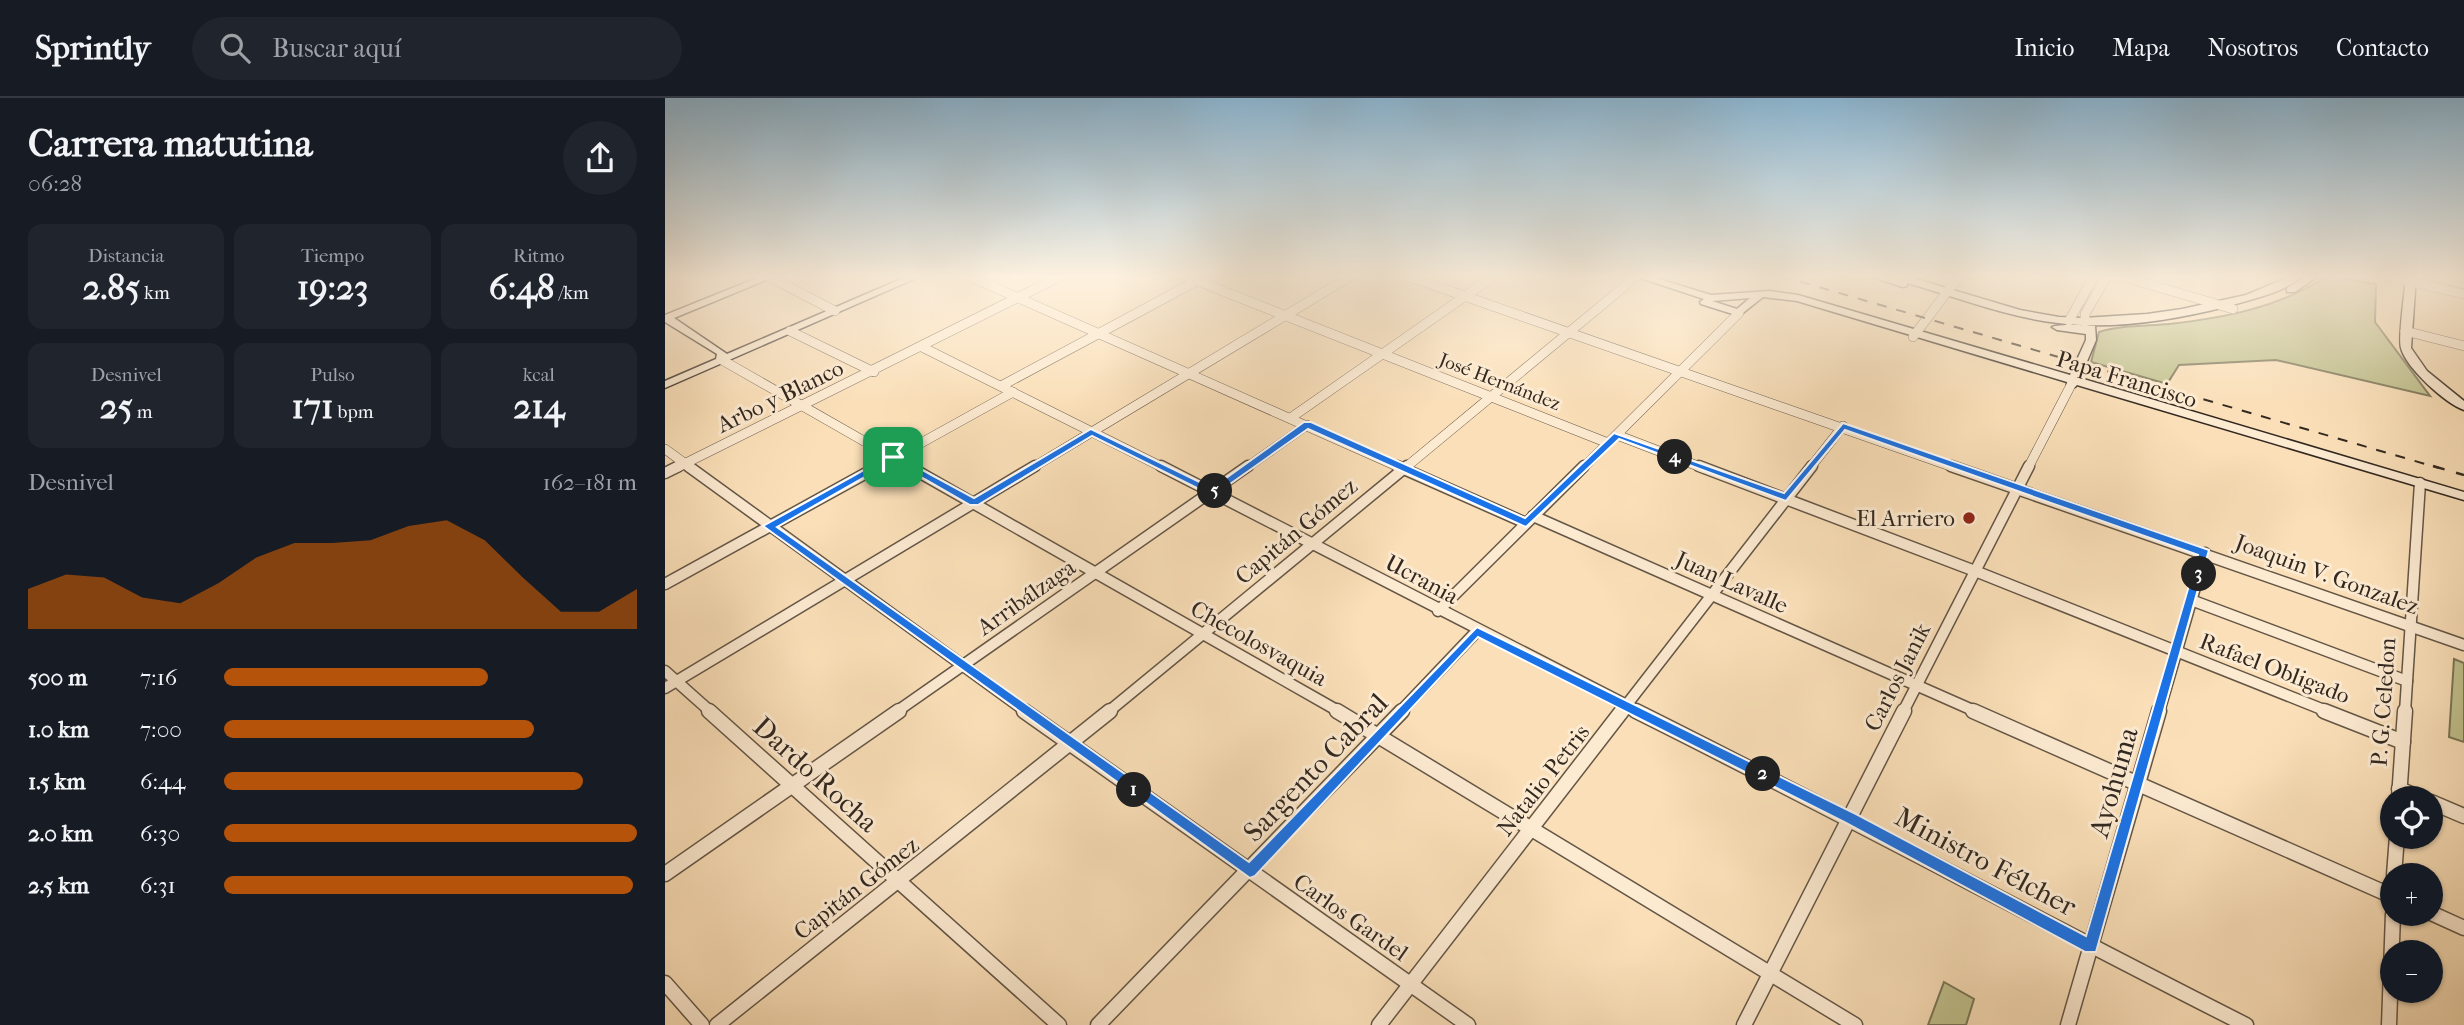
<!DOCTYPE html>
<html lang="es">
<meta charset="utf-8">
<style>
body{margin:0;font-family:"IM FELL French Canon",serif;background:#20242c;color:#f1f3f6;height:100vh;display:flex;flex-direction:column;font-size:26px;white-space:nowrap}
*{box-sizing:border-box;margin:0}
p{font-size:23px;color:#9ea1a6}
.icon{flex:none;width:38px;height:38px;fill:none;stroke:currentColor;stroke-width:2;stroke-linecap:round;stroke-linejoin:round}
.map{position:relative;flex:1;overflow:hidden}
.side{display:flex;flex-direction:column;background:#171b24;width:665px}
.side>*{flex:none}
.buttons{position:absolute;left:1715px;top:688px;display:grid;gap:14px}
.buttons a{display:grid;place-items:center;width:63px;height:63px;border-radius:50%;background:#171b24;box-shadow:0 2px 5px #0004;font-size:35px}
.pin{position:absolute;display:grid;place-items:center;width:60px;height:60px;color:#fff;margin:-30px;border-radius:14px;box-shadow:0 4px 10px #0006}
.km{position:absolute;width:35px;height:35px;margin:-18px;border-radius:50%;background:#222;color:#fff;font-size:19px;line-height:35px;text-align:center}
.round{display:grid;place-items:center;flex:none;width:74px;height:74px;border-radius:37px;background:#20242c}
.summary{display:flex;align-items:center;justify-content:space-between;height:119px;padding:0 28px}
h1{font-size:38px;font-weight:800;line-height:52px}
.figures{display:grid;grid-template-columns:repeat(3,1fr);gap:10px;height:119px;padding:7px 28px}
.figures div{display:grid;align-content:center;border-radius:14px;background:#20242c;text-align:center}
.figures b{font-size:35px;font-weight:800}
.figures small{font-size:19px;font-weight:400}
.figures p{font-size:19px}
.chart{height:196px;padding:14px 28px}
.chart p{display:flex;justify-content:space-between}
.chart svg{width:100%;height:126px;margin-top:7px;fill:#b45309;opacity:.7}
ul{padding:0 28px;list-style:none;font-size:23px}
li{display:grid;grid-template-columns:112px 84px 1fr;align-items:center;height:52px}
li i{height:18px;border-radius:9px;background:#b45309}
header{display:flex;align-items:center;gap:42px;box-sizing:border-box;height:98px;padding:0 35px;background:#171b24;border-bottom:2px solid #363941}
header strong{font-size:33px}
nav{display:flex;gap:38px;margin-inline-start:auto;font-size:24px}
.search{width:490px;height:63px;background:#20242c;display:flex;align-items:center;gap:18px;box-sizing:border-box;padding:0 24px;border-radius:38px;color:#9ea1a6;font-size:26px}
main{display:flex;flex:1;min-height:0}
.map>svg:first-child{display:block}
.green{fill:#c0c18d;stroke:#797456;stroke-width:2}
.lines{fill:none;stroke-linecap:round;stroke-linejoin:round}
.street-far2-casing{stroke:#645646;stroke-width:10}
.street-far1-casing{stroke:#645646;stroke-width:13}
.street-casing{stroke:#645646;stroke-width:17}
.secondary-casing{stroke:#322820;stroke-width:3}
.street-far2{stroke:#fcead1;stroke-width:9}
.street-far1{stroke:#fcead1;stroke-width:10}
.street{stroke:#fcead1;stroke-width:14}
.secondary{fill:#fcead1;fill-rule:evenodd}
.rail-far1{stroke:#322820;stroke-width:2;stroke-dasharray:10 10;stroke-linecap:butt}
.rail{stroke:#322820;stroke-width:2.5;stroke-dasharray:12 12;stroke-linecap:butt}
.route{fill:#1a73e8;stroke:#fff;stroke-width:2;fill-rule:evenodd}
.poi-dot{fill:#8f2418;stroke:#fcead1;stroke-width:2.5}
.labels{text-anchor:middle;stroke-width:6;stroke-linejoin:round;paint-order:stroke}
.far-street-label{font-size:19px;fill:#322820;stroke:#fcead1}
.street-label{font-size:23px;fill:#322820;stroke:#fcead1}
.poi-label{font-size:23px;fill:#322820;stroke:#fcead1;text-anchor:end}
.near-street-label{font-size:28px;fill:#322820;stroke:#fcead1}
</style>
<header>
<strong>Sprintly</strong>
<div class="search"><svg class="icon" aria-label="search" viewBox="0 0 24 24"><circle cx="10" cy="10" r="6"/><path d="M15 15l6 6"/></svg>Buscar aquí</div>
<nav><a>Inicio</a><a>Mapa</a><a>Nosotros</a><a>Contacto</a></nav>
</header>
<main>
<section class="side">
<div class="summary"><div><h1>Carrera matutina</h1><p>06:28</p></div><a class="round"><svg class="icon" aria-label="share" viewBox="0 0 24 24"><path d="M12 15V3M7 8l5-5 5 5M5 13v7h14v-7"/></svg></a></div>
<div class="figures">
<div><p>Distancia</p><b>2.85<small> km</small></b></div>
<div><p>Tiempo</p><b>19:23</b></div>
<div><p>Ritmo</p><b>6:48<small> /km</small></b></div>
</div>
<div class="figures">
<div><p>Desnivel</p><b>25<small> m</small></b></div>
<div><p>Pulso</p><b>171<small> bpm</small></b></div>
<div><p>kcal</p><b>214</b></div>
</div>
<div class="chart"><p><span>Desnivel</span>162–181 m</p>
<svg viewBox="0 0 160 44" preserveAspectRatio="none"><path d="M0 44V30L10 25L20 26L30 33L40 35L50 28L60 19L70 14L80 14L90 13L100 8L110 6L120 13L130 26L140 38L150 38L160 30V44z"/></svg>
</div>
<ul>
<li><b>500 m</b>7:16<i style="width:64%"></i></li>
<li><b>1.0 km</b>7:00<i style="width:75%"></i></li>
<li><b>1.5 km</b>6:44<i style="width:87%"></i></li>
<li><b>2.0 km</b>6:30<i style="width:100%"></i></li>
<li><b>2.5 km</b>6:31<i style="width:99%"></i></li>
</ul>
</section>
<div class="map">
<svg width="1799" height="927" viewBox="0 0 1799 927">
<rect width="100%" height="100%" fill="#fadfb8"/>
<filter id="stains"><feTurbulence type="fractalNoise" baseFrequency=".00286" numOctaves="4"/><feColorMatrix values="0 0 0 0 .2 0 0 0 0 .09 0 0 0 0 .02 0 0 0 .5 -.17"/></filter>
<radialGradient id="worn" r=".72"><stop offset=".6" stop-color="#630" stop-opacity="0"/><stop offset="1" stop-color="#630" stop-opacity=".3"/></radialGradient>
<g class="green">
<path d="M1662 178 1711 186 1710 224 1765 298 1611 262 1514 267 1502 286 1426 264 1434 234C1456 227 1481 228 1504 226 1559 220 1616 209 1662 178Z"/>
<path d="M1789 561 1799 565V644L1784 639Z"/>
<path d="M1279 884 1309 901 1301 927H1263Z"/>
</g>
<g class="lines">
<g class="street-far2-casing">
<g id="street-far2">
<path d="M103 178 170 213"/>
<path d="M304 178 736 370"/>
<path d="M520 178 943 345"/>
<path d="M742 178 1291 370"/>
<path d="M1456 178 1568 211"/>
<path d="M1722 178 1799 196"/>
<path d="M1404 223 1429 178"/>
<path d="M1420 224V216L1442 178"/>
<path d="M125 233 209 274"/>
<path d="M1740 233 1799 248"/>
<path d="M1248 239 1294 178"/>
<path d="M257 249 499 370"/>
<path d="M57 262 246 370"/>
<path d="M336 288 541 178"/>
<path d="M627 319 829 178"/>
<path d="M952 337 1038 370"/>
<path d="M0 351 26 370"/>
<path d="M11 370 396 178"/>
<path d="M211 370 348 294"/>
<path d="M367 370 686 178"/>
<path d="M581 370 642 327"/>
<path d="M740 370 972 178"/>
<path d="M918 370 1074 215"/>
<path d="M1145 370 1178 328"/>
<path d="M1363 370 1406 287"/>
</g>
</g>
<g class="street-far1-casing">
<g id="street-far1">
<path d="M23 368 362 614"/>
<path d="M243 368 675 614"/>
<path d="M496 368 975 614"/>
<path d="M732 368 861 425"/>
<path d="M1034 368 1310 473 1664 614"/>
<path d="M1286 368 1799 547"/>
<path d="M0 375 14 368"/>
<path d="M868 418 1312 614"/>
<path d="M0 486 214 368"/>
<path d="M1526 502 1742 583"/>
<path d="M773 513 919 368"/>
<path d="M0 573 46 614"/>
<path d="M0 590 370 368"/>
<path d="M231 614 583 368"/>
<path d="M443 614 742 368"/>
<path d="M735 614 812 533"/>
<path d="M956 614 1147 368"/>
<path d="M1238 614 1364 368"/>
<path d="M1494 614 1540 455"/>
<path d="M1740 614 1755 385"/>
</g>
</g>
<g class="street-casing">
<g id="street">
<path d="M44 613 394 927"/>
<path d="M359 613 803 927"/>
<path d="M672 613 1190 927"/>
<path d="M971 613C1176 715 1377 824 1581 927"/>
<path d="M1308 613 1727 798"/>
<path d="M1659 613 1738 644"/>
<path d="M1734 691 1756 700"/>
<path d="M1734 700 1740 613"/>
<path d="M1766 704 1799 718"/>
<path d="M0 776 234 613"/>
<path d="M1729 777 1732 738"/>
<path d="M1766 815 1799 830"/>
<path d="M0 885 37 927"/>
<path d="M52 927 445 613"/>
<path d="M433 927 737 613"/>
<path d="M714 927 957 613"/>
<path d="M1079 927 1239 613"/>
<path d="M1403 927 1494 613"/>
<path d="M1724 927 1728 816"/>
</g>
</g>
<g class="secondary-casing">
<g id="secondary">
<path d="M97 178H111L9 220 62 256 243 178H256L0 290V283L51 261 52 256 0 224V217Z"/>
<path d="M969 178H984L1046 197 1105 193 1133 197 1405 277 1421 242V236L1392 232 1387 229C1392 226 1422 227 1430 228L1431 242 1415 280 1799 394V402L1412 287 1410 289H1402V284L1132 203 1098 199 1074 218 1036 206 1035 204 1039 201ZM1085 200 1072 211 1047 203Z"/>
<path d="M1204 178H1241L1355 212 1394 219 1418 220 1482 216 1517 211 1581 197 1626 178H1638C1618 195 1588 201 1564 208 1510 222 1448 232 1393 225 1341 219 1292 199 1242 185V188L1238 189Z"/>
<path d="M1641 178H1653L1630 194H1622V190Z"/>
<path d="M1741 178H1751L1746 250 1762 273 1799 303V312C1780 305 1741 270 1736 250 1733 239 1740 193 1741 178Z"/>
</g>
</g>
<use href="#street-far2" class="street-far2"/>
<use href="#street-far1" class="street-far1"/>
<use href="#street" class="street"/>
<use href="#secondary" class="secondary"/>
<path class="rail-far1" d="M1116 178 1774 370"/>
<path class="rail" d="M1768 368 1799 377"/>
</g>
<linearGradient id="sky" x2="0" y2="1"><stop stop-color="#8bb7d4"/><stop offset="0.58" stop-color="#fdf1df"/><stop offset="1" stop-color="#fdf1df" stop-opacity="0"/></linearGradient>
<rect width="1799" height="308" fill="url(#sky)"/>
<path class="route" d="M639 324H646L860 420 949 335 1119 395 1178 325 1544 452 1431 854H1420L1181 725 813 539 590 778 585 780 98 428 228 356 309 400 426 331 547 390ZM643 331 861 429 954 341 1121 403 1180 332 1533 457 1421 838 1191 716 812 529 584 764 112 429 228 363 305 407H313L427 338 548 398Z"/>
<circle class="poi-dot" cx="1304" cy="420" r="7"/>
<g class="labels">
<g class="far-street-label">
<text transform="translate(835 283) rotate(21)" y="7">José Hernández</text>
</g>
<g class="street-label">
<text transform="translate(1462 281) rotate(17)" y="8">Papa Francisco</text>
<text transform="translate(115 298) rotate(-26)" y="8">Arbo y Blanco</text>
<text transform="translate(631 433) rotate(-40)" y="8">Capitán Gómez</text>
<text transform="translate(1662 476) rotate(20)" y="8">Joaquin V. Gonzalez</text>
<text transform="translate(757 481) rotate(28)" y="8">Ucrania</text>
<text transform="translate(1067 484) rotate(24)" y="8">Juan Lavalle</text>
<text transform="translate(361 499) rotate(-35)" y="8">Arribálzaga</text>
<text transform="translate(594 545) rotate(29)" y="8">Checolosvaquia</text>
<text transform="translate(1610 570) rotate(21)" y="8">Rafael Obligado</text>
<text transform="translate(1232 579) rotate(-63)" y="8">Carlos Janik</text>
<text transform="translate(1718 604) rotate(-86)" y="8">P. G. Celedon</text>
<text transform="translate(878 682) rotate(-52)" y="8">Natalio Petris</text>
<text transform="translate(191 790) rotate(-38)" y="8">Capitán Gómez</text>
<text transform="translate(686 819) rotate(35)" y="8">Carlos Gardel</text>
</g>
<g class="poi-label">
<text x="1290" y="428">El Arriero</text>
</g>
<g class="near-street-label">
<text transform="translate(650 669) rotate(-46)" y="10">Sargento Cabral</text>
<text transform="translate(151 676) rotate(42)" y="10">Dardo Rocha</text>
<text transform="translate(1448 684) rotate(-74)" y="10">Ayohuma</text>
<text transform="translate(1321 763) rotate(28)" y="10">Ministro Félcher</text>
</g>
</g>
<rect width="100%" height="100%" filter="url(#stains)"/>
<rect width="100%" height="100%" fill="url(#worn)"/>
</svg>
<div class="buttons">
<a><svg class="icon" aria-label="locate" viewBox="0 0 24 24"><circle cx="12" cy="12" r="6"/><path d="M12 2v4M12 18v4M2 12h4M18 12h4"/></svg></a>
<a>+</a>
<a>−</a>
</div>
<div class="pin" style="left:228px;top:359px;background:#1e9e55"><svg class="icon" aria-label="arrive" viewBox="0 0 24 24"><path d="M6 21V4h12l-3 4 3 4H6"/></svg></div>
<b class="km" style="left:469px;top:692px">1</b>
<b class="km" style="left:1098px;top:676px">2</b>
<b class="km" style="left:1534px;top:476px">3</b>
<b class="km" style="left:1010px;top:359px">4</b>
<b class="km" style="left:550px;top:393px">5</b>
</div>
</main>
